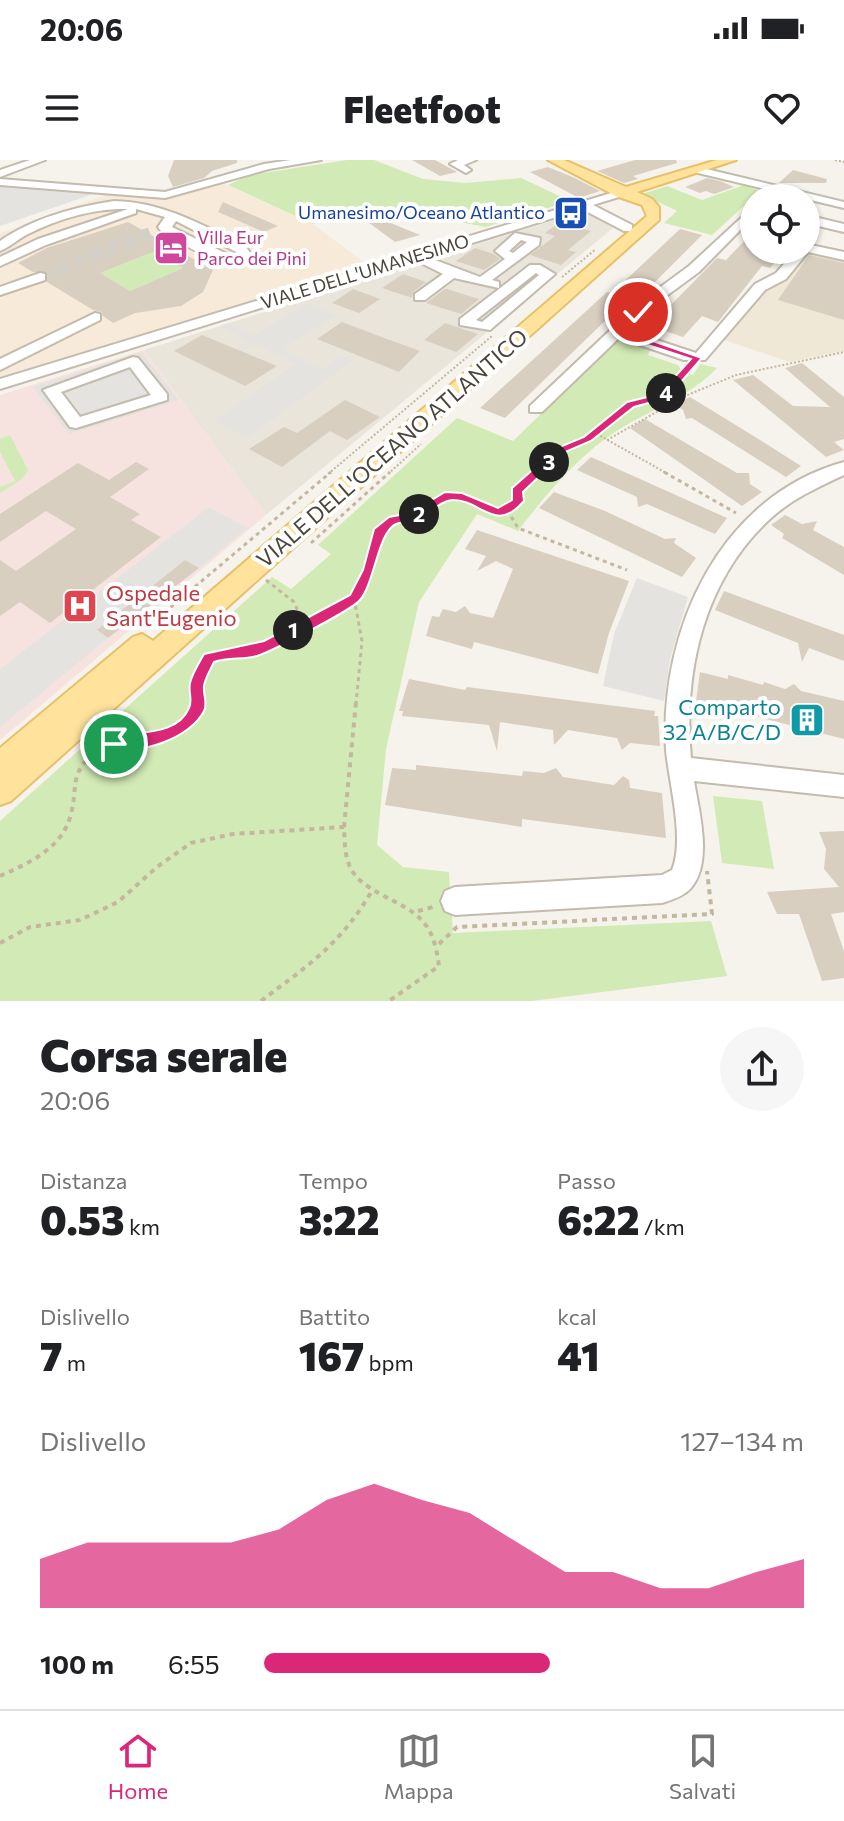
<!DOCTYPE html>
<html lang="it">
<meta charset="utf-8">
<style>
body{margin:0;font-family:Commissioner,sans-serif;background:#f6f6f6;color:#202124;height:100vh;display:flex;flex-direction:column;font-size:30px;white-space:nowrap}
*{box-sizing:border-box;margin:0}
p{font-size:26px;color:#757577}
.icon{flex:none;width:44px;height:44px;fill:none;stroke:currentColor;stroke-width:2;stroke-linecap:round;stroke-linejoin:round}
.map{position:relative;height:841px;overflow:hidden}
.details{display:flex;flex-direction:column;background:#fff;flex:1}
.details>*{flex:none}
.controls{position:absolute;left:740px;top:24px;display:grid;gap:16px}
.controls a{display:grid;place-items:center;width:80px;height:80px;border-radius:50%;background:#fff;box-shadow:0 2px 6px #0004;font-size:40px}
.pin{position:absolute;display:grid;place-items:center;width:68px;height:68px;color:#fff;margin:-34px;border:4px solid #fff;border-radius:50%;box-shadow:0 2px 8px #0007}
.km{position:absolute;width:40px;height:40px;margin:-20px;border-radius:50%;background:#222;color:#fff;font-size:22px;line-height:40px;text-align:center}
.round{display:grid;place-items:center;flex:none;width:84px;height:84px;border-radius:42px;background:#f6f6f6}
.summary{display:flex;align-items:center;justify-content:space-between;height:136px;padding:0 40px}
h1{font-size:44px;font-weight:800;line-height:60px}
.metrics{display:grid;grid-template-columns:repeat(3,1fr);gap:12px;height:136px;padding:8px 40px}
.metrics div{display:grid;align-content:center}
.metrics b{font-size:40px;font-weight:800}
.metrics small{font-size:22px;font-weight:400}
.metrics p{font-size:22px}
.chart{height:224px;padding:16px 40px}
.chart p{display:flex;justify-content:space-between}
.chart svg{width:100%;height:144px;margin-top:8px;fill:#db2777;opacity:.7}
ul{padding:0 40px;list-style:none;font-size:26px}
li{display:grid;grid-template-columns:128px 96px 1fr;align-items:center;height:60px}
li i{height:20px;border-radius:10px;background:#db2777}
.status{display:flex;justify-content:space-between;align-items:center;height:56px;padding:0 40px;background:#fff;direction:ltr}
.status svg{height:22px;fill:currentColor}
header{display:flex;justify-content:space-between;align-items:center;height:104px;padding:0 40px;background:#fff;font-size:36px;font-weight:800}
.tab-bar{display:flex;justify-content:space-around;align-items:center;height:112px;border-top:2px solid #e0e0e0;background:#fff;font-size:22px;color:#757577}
.tab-bar a{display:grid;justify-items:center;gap:4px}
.tab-bar .active{color:#db2777}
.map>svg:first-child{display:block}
.residential{fill:#eae5da}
.commercial{fill:#f7ead8}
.education{fill:#efe8d6}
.medical{fill:#f6e3e0}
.green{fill:#d2eab5}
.parking{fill:#e5e3e0}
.building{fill:#d8cfc1;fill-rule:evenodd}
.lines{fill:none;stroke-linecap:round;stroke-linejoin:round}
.minor-tunnel{stroke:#d4d0c8;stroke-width:12;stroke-dasharray:12 6;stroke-linecap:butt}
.minor-casing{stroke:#c2bbae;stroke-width:4}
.major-casing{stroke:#e6c16a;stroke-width:4}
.path-far2{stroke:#c4b79f;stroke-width:2;stroke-dasharray:2 2;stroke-linecap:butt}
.path-far1{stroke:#c4b79f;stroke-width:3;stroke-dasharray:4 4;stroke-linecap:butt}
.path{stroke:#c4b79f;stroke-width:4;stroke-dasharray:5 5;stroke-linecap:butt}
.minor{fill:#fff;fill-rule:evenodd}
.major{fill:#ffe39c;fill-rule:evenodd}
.route{fill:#db2777;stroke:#fff;stroke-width:2}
.labels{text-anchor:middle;stroke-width:8;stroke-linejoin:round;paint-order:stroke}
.far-transit-label{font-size:18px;fill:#164399;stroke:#fff;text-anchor:end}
.far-hotel-label{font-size:18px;fill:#b23c85;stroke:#fff;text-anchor:start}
.far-street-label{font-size:18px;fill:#4b4439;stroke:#fff}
.street-label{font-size:22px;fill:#4b4439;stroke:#fff}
.health-label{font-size:22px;fill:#be3a42;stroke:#fff;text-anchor:start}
.culture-label{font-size:22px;fill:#0d838f;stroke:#fff;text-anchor:end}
</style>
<div class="status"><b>20:06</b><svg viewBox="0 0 49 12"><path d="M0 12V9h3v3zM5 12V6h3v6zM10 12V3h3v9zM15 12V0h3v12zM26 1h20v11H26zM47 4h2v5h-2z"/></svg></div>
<header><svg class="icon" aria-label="menu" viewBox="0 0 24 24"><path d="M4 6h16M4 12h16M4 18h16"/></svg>Fleetfoot<svg class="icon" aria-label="heart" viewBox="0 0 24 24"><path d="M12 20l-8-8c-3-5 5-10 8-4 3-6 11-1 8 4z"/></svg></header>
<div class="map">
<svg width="844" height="841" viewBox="0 0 844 841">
<rect width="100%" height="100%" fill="#f6f3ec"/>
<path class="residential" d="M583 51 613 68 266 355 144 190Z"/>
<path class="commercial" d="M222 23 313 64 370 107 0 221V73L111 33 172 36Z"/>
<path class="education" d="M809 90 844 100V191L789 202 721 179 766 127 790 115Z"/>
<path class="medical" d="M144 190 266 355 0 580V235Z"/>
<g class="green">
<path d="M347 0H374L423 19 465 23 521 18 570 41 486 67 368 45 313 64 228 25 250 15Z"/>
<path d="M744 25 760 31 712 75 664 63 677 51 642 34 667 26 702 40Z"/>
<path d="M153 92 183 108 130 131 100 113Z"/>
<path d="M621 176 652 186 648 195 678 205 681 210 693 215 700 204 717 208C689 237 652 249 618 270 579 295 546 334 518 371L477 354 419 442 386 589 377 685 403 707 449 712 453 773 711 761 727 816 532 841H0V661L272 417 291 429 331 394 318 385 457 258 513 281Z"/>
<path d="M10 275 28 310 22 319 0 333V327L15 321 0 292V279Z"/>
<path d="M713 636 762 641 774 709 722 703Z"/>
</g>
<g class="parking">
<path d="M0 23 102 31 0 66Z"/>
<path d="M307 143 336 155 282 189 322 209 342 195 354 200 247 278 213 261 296 204 254 184 220 206 214 203 247 181 220 166 228 163 253 176Z"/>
<path d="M141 192 179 240 69 274 33 227Z"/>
<path d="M209 347 247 368 199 408 185 400 166 415 98 470 108 478 0 567V509Z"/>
<path d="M637 418 688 437 670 499 664 541 603 526 614 474Z"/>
</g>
<g class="building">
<path d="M174 0H237V3L212 11 204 18 173 27 168 16Z"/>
<path d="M412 0H435L457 12 440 16Z"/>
<path d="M635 0H676L677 3 633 16 638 19 624 23 597 11Z"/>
<path d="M548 7 575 18 600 31 579 38 530 12Z"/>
<path d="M793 10 827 19 826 23H779Z"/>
<path d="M707 18 720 21 734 27 714 34 706 31 700 33 685 27Z"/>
<path d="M223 42 278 66 264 72 218 52Z"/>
<path d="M359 50 420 75 395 82 357 54Z"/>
<path d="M128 62 213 110 203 132 181 146 135 153 113 163 103 156 102 152 93 150 47 122V112H33L18 103 47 88ZM153 92 183 108 130 131 100 113Z"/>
<path d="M560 62 591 71 568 90 576 92 561 105 530 95 555 76 545 73Z"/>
<path d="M680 69 702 75 617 160 609 157 505 258 480 248 607 132 612 133Z"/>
<path d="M754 71V90H786L770 108 762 106 718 162 702 156 683 177 647 165 643 169 635 166 655 148 665 151 717 98 726 100Z"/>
<path d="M475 88 494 94 500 99 484 110 456 101Z"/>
<path d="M809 95 844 103V160L778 140Z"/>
<path d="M403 114 426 122 413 132 412 138 382 128Z"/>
<path d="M353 129 380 139 359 153 332 143Z"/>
<path d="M445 129H447L479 139 461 154 426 143Z"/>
<path d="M342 162 387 179 420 191 399 212 317 179Z"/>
<path d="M445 163 478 174 456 192 424 180Z"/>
<path d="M202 175 248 194 277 206 245 226 174 191Z"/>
<path d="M802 203 844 237V279L834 282 844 290 826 297 733 220 753 215 793 246 830 247 785 208Z"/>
<path d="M690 237 752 275 801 306 786 317 692 258 686 259 683 250 674 244Z"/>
<path d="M345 240 380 257 347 280 330 271 282 307 249 289 284 267 297 273Z"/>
<path d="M645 259 737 313H749L750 324 762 332 742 346 630 268Z"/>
<path d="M591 297 727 358 715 374 647 344 638 347 637 337 577 310Z"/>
<path d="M136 302 149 309 110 337 140 354 131 360 161 377 50 463 20 442 0 456V400L16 411 76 369 46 351 0 382V354L78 303 109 320Z"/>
<path d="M554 332 605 351 665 379 676 378 674 383 696 398 682 417 539 348Z"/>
<path d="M785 355 802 364 817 361 813 370 844 387V415L782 378 784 374 771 365Z"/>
<path d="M477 370 629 421 609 473 598 514 474 482 472 489 426 476 432 456 439 457 443 449 456 452 465 446 470 453 493 458 513 409 496 401 477 411 486 396 465 389Z"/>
<path d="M185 400 199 408 108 478 97 470Z"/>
<path d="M724 431 844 475V501L809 488 802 502 798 483 715 450Z"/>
<path d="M700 512 728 519V515L763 525 764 522 785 529 794 524 801 531 844 541V579L696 541Z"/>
<path d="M409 519 465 530 467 527 655 551 654 556H658L660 586 630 583 622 590 617 578 568 570 554 585 553 570 500 562 497 591 489 565 402 556 403 551H399Z"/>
<path d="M416 605 522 616 523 611 544 613 556 608 563 617 614 625 623 616 629 620 630 628 662 633 666 678 522 659V667L385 645 392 608 416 610Z"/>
<path d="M844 671V752L831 754 844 791V818L822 821 799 754H777L767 732 839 727 824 709 826 689 819 672Z"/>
</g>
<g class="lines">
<path class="minor-tunnel" d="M40 117 150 73"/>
<g class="minor-casing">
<g id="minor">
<path d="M30 0H45L0 17V10Z"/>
<path d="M291 0H321L269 9 165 38 0 25V19L165 32 264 4Z"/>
<path d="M458 0H476L464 5 471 10 466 13 450 4Z"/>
<path d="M698 7 844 42V48L694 12 693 10Z"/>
<path d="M621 30 627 33 625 35 593 45 632 65V71H624L582 49 427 97 480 117 505 99 495 91 515 73 540 78 539 85 492 120 499 122V128L454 118 425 140H415V134L443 114 415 100 0 229V219ZM521 80 527 82 513 93 509 91Z"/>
<path d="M114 41C163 42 203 65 246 87L253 97C230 117 182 83 160 70L158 67 165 57 136 49V53L46 85 0 106V97L38 79 128 49C94 48 58 59 28 74 18 79 10 87 0 91V81C33 58 75 47 114 41ZM176 61 238 93 240 96H231L172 67Z"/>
<path d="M754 46V56L699 112 650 148 626 170 696 193 755 124 776 113 796 90H806V84L844 92V100L808 92 786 119 765 130 705 200H684L619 178 542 252H530V246L640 142 689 106Z"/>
<path d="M806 55 844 64V72L806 63Z"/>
<path d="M530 105H540L555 114 490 170 460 165V159ZM536 113 539 115 482 162 476 160Z"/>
<path d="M40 113 45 114V120L0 135V127Z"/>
<path d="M95 153 100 154V160L0 210V199Z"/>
<path d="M133 197 138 198 167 234V240L76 268 70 267 43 230ZM130 207 151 235 80 257 61 232Z"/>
<path d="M844 302V315C818 327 792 339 771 358 704 419 683 511 691 598L844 615V637L694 621C699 651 713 702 691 728 684 736 672 740 662 743L455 755 445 751 441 741 445 731 455 727 662 715 672 710C685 679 669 623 666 590 659 470 720 336 844 302Z"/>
</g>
</g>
<g class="major-casing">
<path id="major" d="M548 0H564L626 27 717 0H736L637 32 652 39 659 47V60L11 641 0 645V588L133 477 142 474 153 481 647 56 642 45 616 36Z"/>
</g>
<g class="path-far2">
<path d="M835 0 844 2"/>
<path d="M562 117 596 89"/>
<path d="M597 274 668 314"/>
<path d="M607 280 685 236 736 215 844 192"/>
<path d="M328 314 492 176"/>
<path d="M388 314 421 284"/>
<path d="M535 314 561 290 588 279 631 245 663 236 690 207"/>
</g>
<g class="path-far1">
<path d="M664 312 736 353"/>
<path d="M507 350 518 368 627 410"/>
<path d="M311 383 390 312"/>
<path d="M266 420 294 442 300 456 289 470"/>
<path d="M354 438 362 481 356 544"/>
<path d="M146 468 331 312"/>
<path d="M197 544 199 519 209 498 258 489 354 438 364 419 376 377 390 362 414 357 445 336 464 338 500 351 518 341 517 331 537 312"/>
</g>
<g class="path">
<path d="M344 667 356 542"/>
<path d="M0 716C29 703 63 688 71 654 78 627 69 614 94 593 123 570 192 592 197 542"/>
<path d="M418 751 437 746"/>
<path d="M0 783 30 767 80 760 118 742 157 707 191 683 233 674 344 667C345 684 344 701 355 715 361 723 372 729 380 734 419 754 433 760 439 806L389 841"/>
<path d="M439 784 457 767 712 754 707 711"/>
<path d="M261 841C310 804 341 784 373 729"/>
</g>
<use href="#minor" class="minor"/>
<use href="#major" class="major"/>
</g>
<path class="route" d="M638 149 643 152 624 171 702 198 667 238 634 247 591 281 565 292 523 332 524 341C495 375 481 339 452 340 440 341 430 353 420 358 412 362 404 361 396 364 378 372 375 422 360 440 352 450 272 491 257 496 243 500 228 497 214 502 211 509 205 518 204 526 203 535 208 543 204 551 191 578 136 597 108 588V579C133 570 176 578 189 548 193 541 188 531 190 523 192 514 199 503 204 494L264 481 350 435 363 410 374 369 389 357 410 353 445 332 462 333 498 348 512 340V328L557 288 584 277 627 242 659 234 691 199 614 174V170Z"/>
<defs>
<g id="bus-square" transform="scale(1.8)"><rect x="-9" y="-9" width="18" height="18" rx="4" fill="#1a4fb4" stroke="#fff"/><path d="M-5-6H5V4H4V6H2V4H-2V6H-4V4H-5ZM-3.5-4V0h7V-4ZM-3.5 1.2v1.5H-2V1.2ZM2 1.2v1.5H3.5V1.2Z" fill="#fff"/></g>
<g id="hotel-square" transform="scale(1.8)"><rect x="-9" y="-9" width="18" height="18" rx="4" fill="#d1479c" stroke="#fff"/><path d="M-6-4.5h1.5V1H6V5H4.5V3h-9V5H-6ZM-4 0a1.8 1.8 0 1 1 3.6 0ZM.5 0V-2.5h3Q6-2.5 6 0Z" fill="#fff"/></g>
<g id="hospital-square" transform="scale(1.8)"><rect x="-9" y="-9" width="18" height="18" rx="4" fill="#e0444e" stroke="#fff"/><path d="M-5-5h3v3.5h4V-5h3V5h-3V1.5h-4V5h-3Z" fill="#fff"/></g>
<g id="building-square" transform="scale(1.8)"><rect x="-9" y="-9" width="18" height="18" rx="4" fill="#0f9aa8" stroke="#fff"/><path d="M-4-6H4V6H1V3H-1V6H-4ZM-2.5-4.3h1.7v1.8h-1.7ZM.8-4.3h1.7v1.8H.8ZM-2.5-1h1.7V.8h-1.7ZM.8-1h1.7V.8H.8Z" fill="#fff"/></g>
</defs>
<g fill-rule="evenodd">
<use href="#bus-square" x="571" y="53"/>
<use href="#hotel-square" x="171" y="88"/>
<use href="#hospital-square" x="80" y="446"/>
<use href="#building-square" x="807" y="560"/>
</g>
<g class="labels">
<g class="far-transit-label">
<text x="545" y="59">Umanesimo/Oceano Atlantico</text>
</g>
<g class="far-hotel-label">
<text x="197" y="84">Villa Eur<tspan x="197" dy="21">Parco dei Pini</tspan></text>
</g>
<g class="far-street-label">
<text transform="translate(365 112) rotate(-17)" y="6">VIALE DELL'UMANESIMO</text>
</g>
<g class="street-label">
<text transform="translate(392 288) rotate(-41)" y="8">VIALE DELL'OCEANO ATLANTICO</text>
</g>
<g class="health-label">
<text x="106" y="441">Ospedale<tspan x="106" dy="25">Sant'Eugenio</tspan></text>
</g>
<g class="culture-label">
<text x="781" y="555">Comparto<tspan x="781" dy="25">32 A/B/C/D</tspan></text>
</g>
</g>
</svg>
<div class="controls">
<a><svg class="icon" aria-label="locate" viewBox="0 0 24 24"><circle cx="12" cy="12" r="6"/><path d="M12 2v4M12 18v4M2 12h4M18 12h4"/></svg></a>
</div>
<div class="pin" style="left:114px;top:584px;background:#1e9e55"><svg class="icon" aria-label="arrive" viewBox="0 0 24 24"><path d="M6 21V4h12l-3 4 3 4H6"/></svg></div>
<div class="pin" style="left:638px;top:152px;background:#d93025"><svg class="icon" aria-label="check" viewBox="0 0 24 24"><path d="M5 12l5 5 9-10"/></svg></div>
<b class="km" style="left:293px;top:470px">1</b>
<b class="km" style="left:419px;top:354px">2</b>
<b class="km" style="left:549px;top:302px">3</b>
<b class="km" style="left:666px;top:233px">4</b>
</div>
<section class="details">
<div class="summary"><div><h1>Corsa serale</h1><p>20:06</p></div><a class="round"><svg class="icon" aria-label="share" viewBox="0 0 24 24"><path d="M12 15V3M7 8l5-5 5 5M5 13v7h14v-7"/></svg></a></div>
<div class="metrics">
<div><p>Distanza</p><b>0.53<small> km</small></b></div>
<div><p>Tempo</p><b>3:22</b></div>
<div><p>Passo</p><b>6:22<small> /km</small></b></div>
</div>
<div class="metrics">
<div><p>Dislivello</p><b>7<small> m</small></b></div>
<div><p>Battito</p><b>167<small> bpm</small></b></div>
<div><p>kcal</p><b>41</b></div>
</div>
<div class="chart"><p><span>Dislivello</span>127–134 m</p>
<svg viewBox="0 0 160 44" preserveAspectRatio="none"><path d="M0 44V29L10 24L20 24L30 24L40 24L50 20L60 11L70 6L80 11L90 15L100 24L110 33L120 33L130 38L140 38L150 33L160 29V44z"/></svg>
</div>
<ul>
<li><b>100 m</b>6:55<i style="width:53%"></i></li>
</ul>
</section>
<nav class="tab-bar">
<a class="active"><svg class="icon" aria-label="home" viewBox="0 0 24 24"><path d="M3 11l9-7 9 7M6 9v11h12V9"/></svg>Home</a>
<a><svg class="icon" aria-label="map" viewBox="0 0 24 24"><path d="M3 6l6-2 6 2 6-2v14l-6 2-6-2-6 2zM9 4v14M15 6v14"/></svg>Mappa</a>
<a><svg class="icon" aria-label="saved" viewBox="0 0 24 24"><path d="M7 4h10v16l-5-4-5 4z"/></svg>Salvati</a>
</nav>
